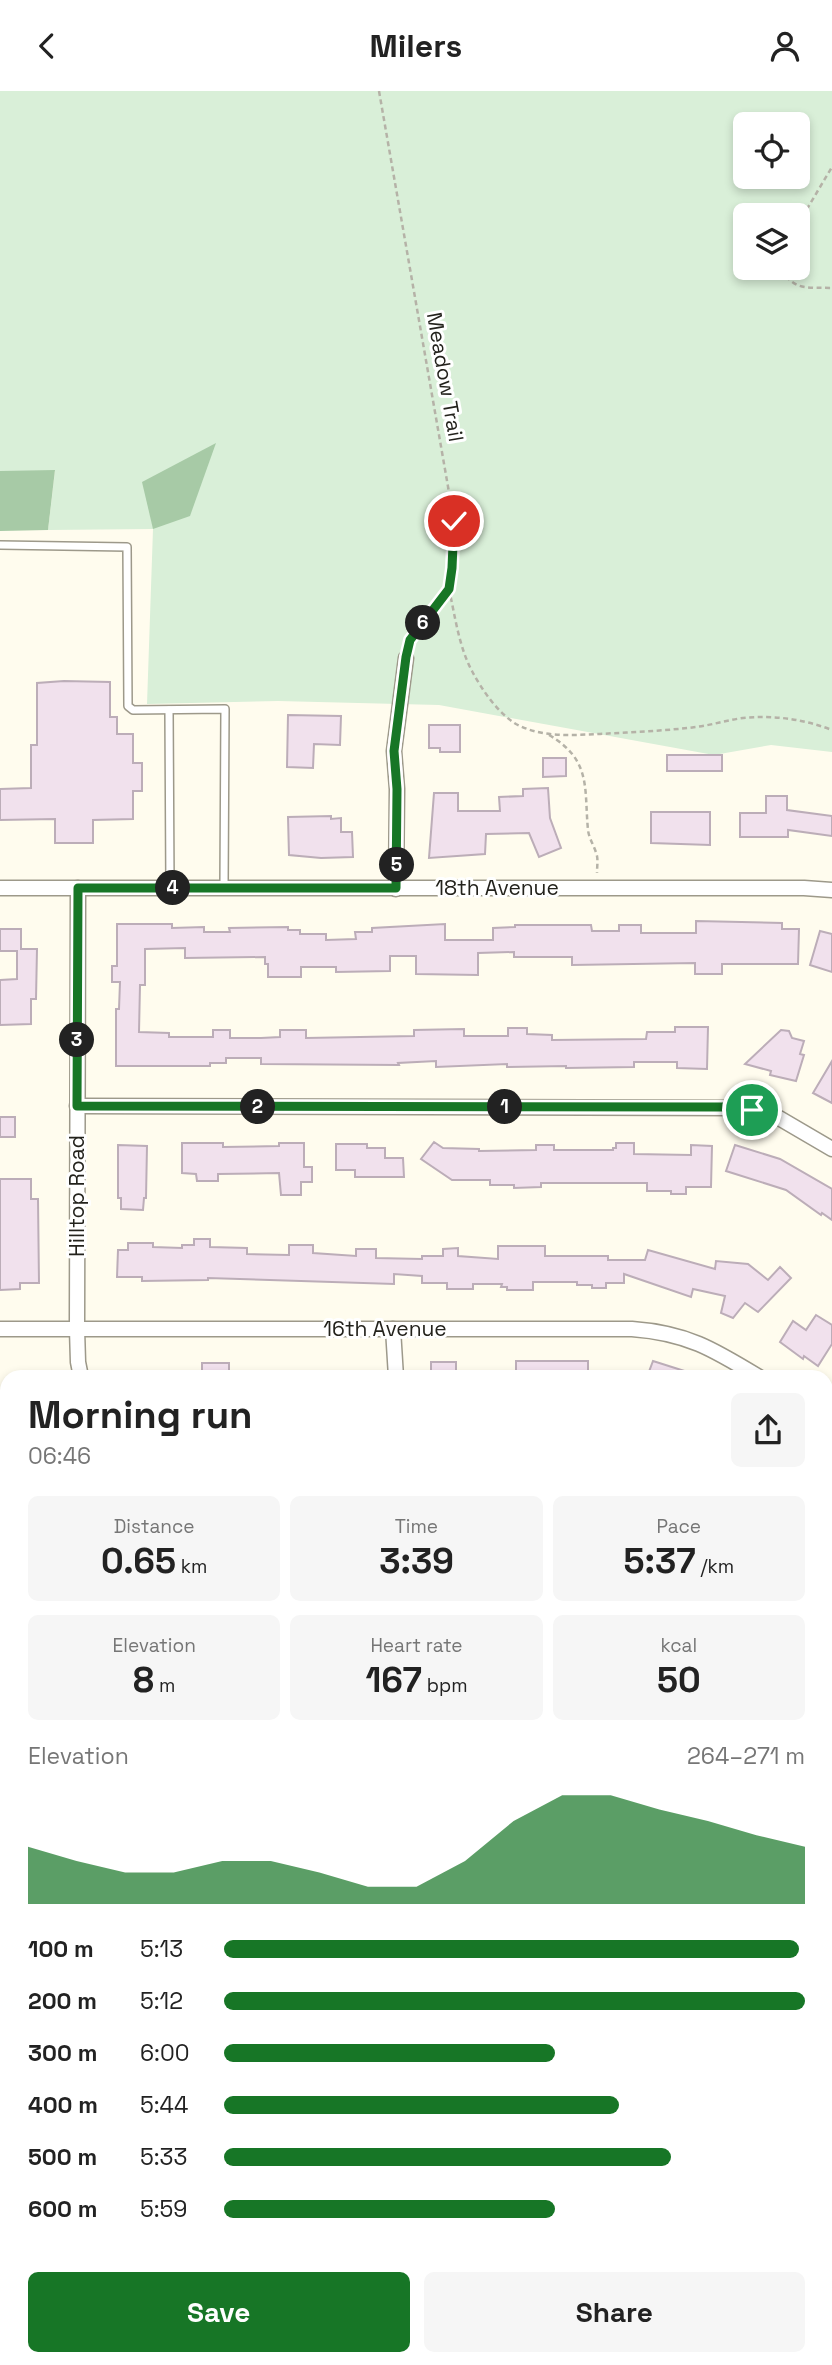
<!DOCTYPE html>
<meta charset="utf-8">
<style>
body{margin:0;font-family:"Space Grotesk",sans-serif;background:#f6f6f6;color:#222;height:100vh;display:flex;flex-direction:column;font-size:26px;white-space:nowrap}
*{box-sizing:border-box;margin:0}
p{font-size:23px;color:#767676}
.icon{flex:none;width:38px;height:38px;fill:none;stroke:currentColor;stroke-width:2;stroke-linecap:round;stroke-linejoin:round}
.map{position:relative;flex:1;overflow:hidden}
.drawer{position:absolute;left:0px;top:1279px;width:833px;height:996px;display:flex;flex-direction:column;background:#fff;border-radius:21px 21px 0 0;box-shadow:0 4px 10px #0003}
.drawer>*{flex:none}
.tools{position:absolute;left:733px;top:21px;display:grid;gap:14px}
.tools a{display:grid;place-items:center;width:77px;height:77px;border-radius:10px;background:#fff;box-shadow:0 4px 10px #0003;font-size:35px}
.pin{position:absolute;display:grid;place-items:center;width:60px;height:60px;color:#fff;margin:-30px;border:4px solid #fff;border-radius:50%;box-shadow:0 2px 7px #0007}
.km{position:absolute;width:35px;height:35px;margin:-18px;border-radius:50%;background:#222;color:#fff;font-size:19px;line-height:35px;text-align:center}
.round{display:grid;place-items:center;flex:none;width:74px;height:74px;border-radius:10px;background:#f6f6f6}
.head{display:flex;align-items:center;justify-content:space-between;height:119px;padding:0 28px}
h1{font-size:38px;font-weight:800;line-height:52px}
.figures{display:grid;grid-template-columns:repeat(3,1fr);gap:10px;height:119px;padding:7px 28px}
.figures div{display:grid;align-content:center;border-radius:10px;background:#f6f6f6;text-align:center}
.figures b{font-size:35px;font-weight:800}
.figures small{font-size:19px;font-weight:400}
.figures p{font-size:19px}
.chart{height:196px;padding:14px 28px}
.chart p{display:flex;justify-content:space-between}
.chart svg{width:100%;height:126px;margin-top:7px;fill:#177626;opacity:.7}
.cta{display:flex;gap:14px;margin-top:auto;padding:14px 28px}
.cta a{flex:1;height:80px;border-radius:10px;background:#177626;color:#fff;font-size:28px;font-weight:800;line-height:80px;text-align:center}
.cta a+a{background:#f6f6f6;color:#222}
ul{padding:0 28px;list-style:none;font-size:23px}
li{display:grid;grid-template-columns:112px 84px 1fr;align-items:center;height:52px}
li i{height:18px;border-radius:9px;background:#177626}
header{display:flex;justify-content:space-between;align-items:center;height:91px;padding:0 28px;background:#fff;font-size:32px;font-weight:800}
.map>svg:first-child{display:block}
.green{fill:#d9efd8;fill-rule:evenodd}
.forest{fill:#a7caa6}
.building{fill:#f1e1ed;stroke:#bcadb8;stroke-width:2}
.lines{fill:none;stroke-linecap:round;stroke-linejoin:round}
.service-casing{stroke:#9d998a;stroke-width:10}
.minor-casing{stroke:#9d998a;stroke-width:17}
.tertiary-casing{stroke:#9d998a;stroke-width:20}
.path{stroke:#b5b2a7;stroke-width:2.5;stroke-dasharray:5 3.5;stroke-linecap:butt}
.service{stroke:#fff;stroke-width:7}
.minor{stroke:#fff;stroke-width:14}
.tertiary{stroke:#fff;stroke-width:18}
.route-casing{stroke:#fff;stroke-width:14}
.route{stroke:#177626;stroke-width:9}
.labels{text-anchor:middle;stroke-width:6;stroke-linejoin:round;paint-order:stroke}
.street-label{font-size:21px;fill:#23221c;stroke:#fff}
</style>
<header><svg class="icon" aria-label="back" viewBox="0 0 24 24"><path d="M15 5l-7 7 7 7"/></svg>Milers<svg class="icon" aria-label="person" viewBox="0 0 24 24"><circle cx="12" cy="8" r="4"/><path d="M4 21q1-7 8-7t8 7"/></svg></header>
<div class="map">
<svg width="832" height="2274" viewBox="0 0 832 2274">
<rect width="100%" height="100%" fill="#fffcee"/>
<g class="green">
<path d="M0 0H832V661L771 654 714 664 439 614 278 610 147 613 153 438 48 439 55 380H0ZM746 33H798V86H746ZM746 124H798V177H746Z"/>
<path d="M832 2235V2274H713V2268H826V2236Z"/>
</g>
<g class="forest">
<path d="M216 352 190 425 153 438 142 391Z"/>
<path d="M55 379 48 439 0 440V380Z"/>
</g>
<g class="building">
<path d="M64 590 110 591V626H117V643H133V672H142V700H133V728L93 729V752H55V728L0 729V698L31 697V654H37V592Z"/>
<path d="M288 624 341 625 340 654 314 653 313 677 287 676Z"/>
<path d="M429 634H460V661H440V657H429Z"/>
<rect x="667" y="664" width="55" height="16"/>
<path d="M543 667H566V685L543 686Z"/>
<path d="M548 697 550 727 561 757 539 766 529 742 486 743 485 763 429 767 434 702H458V720H500L499 706 523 705V698Z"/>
<path d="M766 705H787V719L832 725V745L788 739V746H740V722H766Z"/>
<path d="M651 721H710V754L651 752Z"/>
<path d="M331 725V728L341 727V741H352L353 766 321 767 289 764 288 726Z"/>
<path d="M696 830 782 832V838H799L798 873H722V883H695V872L572 874V866H514V861L478 862V884L416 883V865H390V880L336 881V876H301V886H268V873H265V866L185 867V857L145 858V894H140L139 941 169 942V946H213V939H230V947H261L280 946V939H306V947L414 945V939L464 938V945H508V937H527V943L552 944V949L646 948 647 941H675V936H708L707 978 677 977V971H634V976L566 977V975L507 976V973L436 976V970L398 972 399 974 261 973V967H226V972H210V975H116V918H119L120 891H112V875H117V833H172V837L204 836V841H230L229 837 288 836V839H300V843H326V849L356 848 355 841H372V837L445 833V849H493V837L515 836V834H591L592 840H619V834H641V842H696Z"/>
<path d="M0 838H21V858H37L36 908H31V933L0 934V889L17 888V860H0Z"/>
<path d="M820 840 832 843V881L810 874Z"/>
<path d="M781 939 789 940 792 947 804 950 800 963 804 964 796 990 770 984 771 980 745 973Z"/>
<path d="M832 970V1012L813 1002Z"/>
<rect x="0" y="1026" width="15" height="20"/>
<path d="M434 1051 443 1057 479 1058V1060L536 1059V1054H554V1059H613V1057H616V1052H634V1063L691 1064V1054L712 1055 711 1096H686V1103H671V1100H647V1092H541V1096L514 1097V1094H490V1089H452L421 1068Z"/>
<path d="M182 1052H223V1056L279 1055V1052H304V1076H312V1091H301V1104H281L279 1082 218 1083V1090H197L196 1083 182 1082Z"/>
<path d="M336 1053H367V1057H385V1067H403L404 1086H355V1079H336Z"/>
<path d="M118 1054 147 1055 146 1107H144L143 1119 121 1118V1107H118Z"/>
<path d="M735 1054 780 1068 832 1098V1129L822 1122 821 1124 786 1099 726 1080Z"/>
<path d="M0 1088H31V1108H38L39 1192H20V1198L0 1199Z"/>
<path d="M194 1148H210V1156L247 1157V1163L289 1164V1154H313V1162L356 1165V1158H376V1167L422 1168V1165H443V1158L458 1157V1165L498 1168V1155H545V1165H608V1169H645L648 1159 715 1178 716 1170 748 1173 768 1189 780 1176 791 1187 758 1221 745 1212 733 1227 721 1222 725 1205 693 1198 691 1206 624 1183V1192H606V1197H592V1194H577V1191H533V1199H507V1196H501L502 1193H473V1198H447V1192H422V1185L394 1183V1193L208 1187V1189L142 1190V1186H117L118 1159H128V1152H153V1156L182 1157V1154H194Z"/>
<path d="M816 1224 832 1234V1253L818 1275 804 1265 803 1268 780 1251 793 1230 806 1239Z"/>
<rect x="516" y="1270" width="72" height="16"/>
<path d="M653 1270 694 1283V1286H647Z"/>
<rect x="431" y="1271" width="25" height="15"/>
<rect x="202" y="1272" width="27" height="14"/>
</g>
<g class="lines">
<g class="service-casing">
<g id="service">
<path d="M0 454 127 456 128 615 133 619 225 618 224 797"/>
<path d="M169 619 170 796"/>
<path d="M826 2066 832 2059"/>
</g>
</g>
<g class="minor-casing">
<g id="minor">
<path d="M0 797H804L832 799"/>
<path d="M78 797 77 1238 78 1271 81 1286"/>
<path d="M396 798 397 698 394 660 406 567"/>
<path d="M77 1015 737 1017 779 1027 832 1058"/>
<path d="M0 1238H632C687 1242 713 1258 759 1286"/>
<path d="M393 1238 396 1286"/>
<path d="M826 1329 832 1332"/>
<path d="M0 1590 7 1594"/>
<path d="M826 1609 832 1613"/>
<path d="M826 1866 832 1857"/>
<path d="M0 2147H7"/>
<path d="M826 2152H832"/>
<path d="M386 2268V2274"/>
<path d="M699 2274V2268"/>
</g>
</g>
<g class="tertiary-casing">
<path id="tertiary" d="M76 2268V2274"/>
</g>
<g class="path">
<path d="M379 0 454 430 452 477 449 498 409 553"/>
<path d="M798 133 832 76"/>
<path d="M783 177C791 201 811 196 832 197"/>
<path d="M449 498C455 525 459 556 472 580 482 599 498 622 516 633 542 647 572 644 600 643 632 641 664 640 696 636 712 634 727 629 743 627 774 624 803 628 832 639"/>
<path d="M549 644C592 669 584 698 588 739 589 748 595 756 597 765 598 770 597 776 597 782"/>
</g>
<use href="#service" class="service"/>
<use href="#minor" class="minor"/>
<use href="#tertiary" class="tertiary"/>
</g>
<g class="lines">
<g class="route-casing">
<path id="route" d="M454 430 452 477 449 498 410 549 406 566 394 660 397 698 396 797H78L77 1015 722 1016 752 1019"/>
</g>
<use href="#route" class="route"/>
</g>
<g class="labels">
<g class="street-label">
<text transform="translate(445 286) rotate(80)" y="7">Meadow Trail</text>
<text x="497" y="804">18th Avenue</text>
<text transform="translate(77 1105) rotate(-90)" y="7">Hilltop Road</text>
<text x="385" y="1245">16th Avenue</text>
</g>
</g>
</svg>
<div class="tools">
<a><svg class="icon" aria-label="locate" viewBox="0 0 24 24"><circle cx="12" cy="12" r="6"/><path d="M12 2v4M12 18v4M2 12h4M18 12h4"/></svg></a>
<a><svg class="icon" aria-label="layers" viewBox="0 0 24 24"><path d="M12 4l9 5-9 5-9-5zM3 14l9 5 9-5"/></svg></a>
</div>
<div class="pin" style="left:752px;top:1019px;background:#1e9e55"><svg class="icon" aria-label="arrive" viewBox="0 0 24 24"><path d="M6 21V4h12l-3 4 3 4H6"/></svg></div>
<div class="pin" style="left:454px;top:430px;background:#d93025"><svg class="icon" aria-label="check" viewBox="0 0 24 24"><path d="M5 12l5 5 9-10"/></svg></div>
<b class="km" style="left:505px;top:1016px">1</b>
<b class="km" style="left:258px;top:1016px">2</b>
<b class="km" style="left:77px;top:949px">3</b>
<b class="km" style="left:173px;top:797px">4</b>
<b class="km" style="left:397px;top:774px">5</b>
<b class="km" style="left:423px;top:532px">6</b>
<section class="drawer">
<div class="head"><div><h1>Morning run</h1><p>06:46</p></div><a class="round"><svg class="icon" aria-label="share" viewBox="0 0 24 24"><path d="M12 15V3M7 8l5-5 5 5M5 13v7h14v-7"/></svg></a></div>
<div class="figures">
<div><p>Distance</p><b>0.65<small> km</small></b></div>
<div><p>Time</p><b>3:39</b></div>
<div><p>Pace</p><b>5:37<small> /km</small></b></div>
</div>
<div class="figures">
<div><p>Elevation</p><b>8<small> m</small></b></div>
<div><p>Heart rate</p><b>167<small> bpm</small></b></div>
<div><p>kcal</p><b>50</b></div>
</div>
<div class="chart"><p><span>Elevation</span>264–271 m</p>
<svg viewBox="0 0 160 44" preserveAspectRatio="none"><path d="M0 44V24L10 29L20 33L30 33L40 29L50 29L60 33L70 38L80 38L90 29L100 15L110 6L120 6L130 11L140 15L150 20L160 24V44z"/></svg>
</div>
<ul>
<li><b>100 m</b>5:13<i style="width:99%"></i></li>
<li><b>200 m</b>5:12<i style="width:100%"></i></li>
<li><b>300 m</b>6:00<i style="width:57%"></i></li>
<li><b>400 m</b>5:44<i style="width:68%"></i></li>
<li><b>500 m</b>5:33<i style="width:77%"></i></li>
<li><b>600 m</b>5:59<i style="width:57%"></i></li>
</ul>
<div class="cta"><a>Save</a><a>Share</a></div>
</section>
</div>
